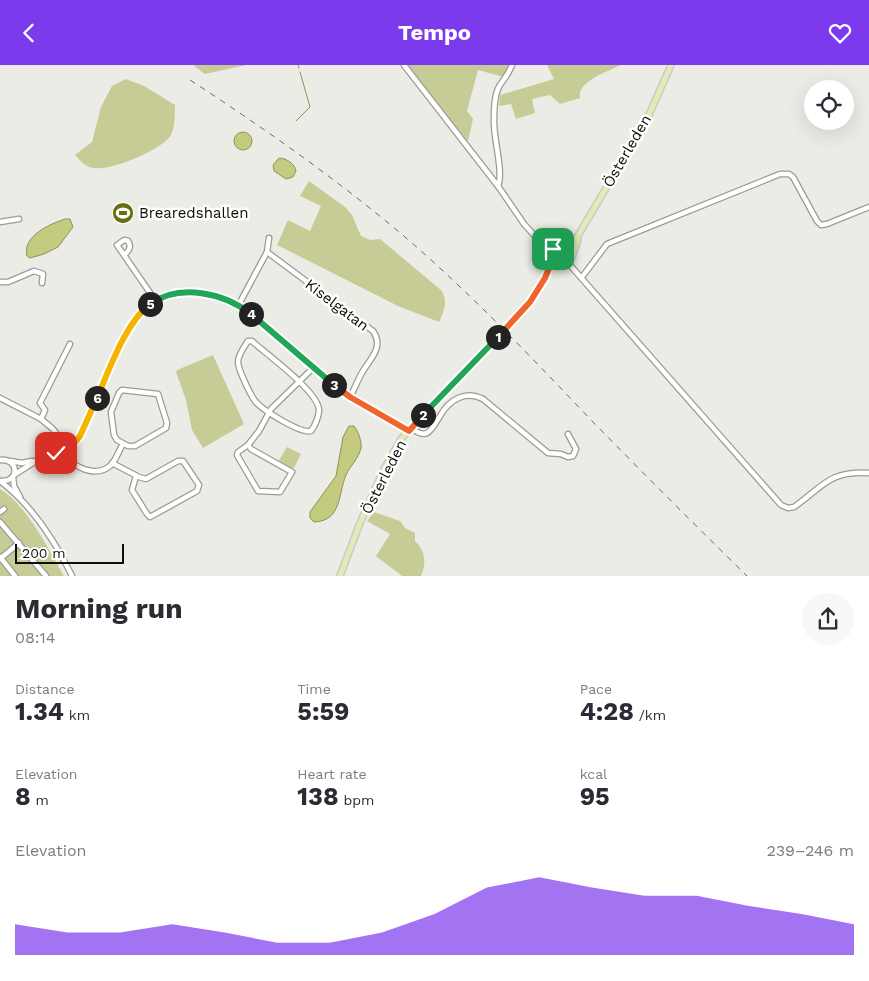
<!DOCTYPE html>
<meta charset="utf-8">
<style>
body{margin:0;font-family:"Work Sans",sans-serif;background:#f7f7f7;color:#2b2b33;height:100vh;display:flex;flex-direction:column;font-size:19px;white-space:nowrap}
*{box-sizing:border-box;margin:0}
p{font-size:16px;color:#7c7c81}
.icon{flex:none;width:28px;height:28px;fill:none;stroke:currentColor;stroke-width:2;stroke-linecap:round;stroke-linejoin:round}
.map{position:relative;height:511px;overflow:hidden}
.side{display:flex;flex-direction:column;background:#fff;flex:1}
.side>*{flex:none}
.tools{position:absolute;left:804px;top:15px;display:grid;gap:10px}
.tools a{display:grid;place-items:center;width:50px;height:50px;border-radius:50%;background:#fff;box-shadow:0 5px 20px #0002;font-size:25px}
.scale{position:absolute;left:15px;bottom:12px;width:109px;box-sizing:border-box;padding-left:5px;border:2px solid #0e0e0c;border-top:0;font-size:14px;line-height:18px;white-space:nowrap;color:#0e0e0c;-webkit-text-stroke:4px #fffffe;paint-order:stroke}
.pin{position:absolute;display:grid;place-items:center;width:42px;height:42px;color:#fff;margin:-21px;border-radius:10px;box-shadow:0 2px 8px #0006}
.km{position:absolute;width:25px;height:25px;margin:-12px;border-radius:50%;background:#222;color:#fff;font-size:14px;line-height:25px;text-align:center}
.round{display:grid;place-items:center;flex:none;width:52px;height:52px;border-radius:26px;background:#f7f7f7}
.headline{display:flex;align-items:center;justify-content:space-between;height:85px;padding:0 15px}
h1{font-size:28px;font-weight:700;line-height:38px}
.metrics{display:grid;grid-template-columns:repeat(3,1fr);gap:8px;height:85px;padding:5px 15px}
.metrics div{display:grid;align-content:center}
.metrics b{font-size:25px;font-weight:700}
.metrics small{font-size:14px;font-weight:400}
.metrics p{font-size:14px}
.chart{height:140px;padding:10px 15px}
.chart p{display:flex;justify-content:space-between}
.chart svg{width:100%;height:90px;margin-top:5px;fill:#7c3aed;opacity:.7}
header{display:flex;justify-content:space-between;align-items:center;height:65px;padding:0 15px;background:#7c3aed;color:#fff;font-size:22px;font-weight:700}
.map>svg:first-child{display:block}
.green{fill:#c7cc97}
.water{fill:#c4ca7e;stroke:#8d925c}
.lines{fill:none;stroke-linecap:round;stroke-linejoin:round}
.stream{stroke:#8d925c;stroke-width:1}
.minor-casing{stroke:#9b9b95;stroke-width:7}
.major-casing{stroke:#cacaca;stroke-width:8}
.minor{stroke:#fff;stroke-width:4.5}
.major{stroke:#e5e9b4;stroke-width:5}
.rail{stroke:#6c6c68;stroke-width:1;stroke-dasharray:6 6;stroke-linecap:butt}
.split-1-casing{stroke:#fff;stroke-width:10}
.split-2-casing{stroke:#fff;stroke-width:10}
.split-3-casing{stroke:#fff;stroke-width:10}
.split-4-casing{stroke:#fff;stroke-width:10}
.split-5-casing{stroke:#fff;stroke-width:10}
.split-6-casing{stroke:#fff;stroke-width:10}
.split-7-casing{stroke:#fff;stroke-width:10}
.split-1{stroke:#f0652b;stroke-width:6}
.split-2{stroke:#22a559;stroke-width:6}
.split-3{stroke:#f0652b;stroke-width:6}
.split-4{stroke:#22a559;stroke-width:6}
.split-5{stroke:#22a559;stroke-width:6}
.split-6{stroke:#f5b400;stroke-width:6}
.split-7{stroke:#f5b400;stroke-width:6}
.labels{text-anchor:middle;stroke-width:5;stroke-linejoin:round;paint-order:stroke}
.street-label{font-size:15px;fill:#0e0e0c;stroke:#fffffe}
.poi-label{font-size:15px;fill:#0e0e0c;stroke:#fffffe;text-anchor:start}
</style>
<header><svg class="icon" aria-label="back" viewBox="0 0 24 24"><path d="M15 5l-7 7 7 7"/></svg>Tempo<svg class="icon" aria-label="heart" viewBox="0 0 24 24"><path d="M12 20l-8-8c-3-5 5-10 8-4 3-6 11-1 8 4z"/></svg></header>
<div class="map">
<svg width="869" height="511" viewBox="0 0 869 511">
<rect width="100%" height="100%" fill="#ebece5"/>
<g class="green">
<path d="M193 0H246L205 9Z"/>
<path d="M408 0H509L504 12 478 5 467 46 473 54 468 76 448 52Z"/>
<path d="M547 0H621C607 7 577 16 580 33L560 39 550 30 532 34 535 48 516 54 511 39 499 41 500 30 554 14Z"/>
<path d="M126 14 144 21 175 40C175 49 175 62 171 70 162 85 111 106 94 103 85 102 81 96 75 90L92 77 101 42 112 21Z"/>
<path d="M309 116 345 142 352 150 361 171 370 175 380 174 442 226C448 238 444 246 439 257L398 241 277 180 288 155 310 166 321 141 300 131Z"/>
<path d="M213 290 244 359 203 383 192 365 186 335 176 307 177 305Z"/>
<path d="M287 382 301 389 294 403H289L278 397Z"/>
<path d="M0 424C26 439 49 485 64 511H0Z"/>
<path d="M374 447 400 456 405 463 415 468V476C425 486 427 497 421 511H402L376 491 390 469 367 456Z"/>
</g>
<g class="water">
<circle cx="243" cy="76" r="9"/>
<path d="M279 93C286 93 295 99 296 106L293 112 286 114 274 106 273 100Z"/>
<path d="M65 154H70L73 162 58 182 44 189 30 193 27 191C22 171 50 159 65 154Z"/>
<path d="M349 361H354C358 366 362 376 361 383 359 393 350 401 346 410 338 429 342 456 314 457L310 453V447L336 411 343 372Z"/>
</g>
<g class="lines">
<g class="stream">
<path d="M298 0 299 3"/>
<path d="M296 56 310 42 300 7"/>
</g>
<g class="minor-casing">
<g id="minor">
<path d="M404 0 498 121 524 159 534 170 556 186"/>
<path d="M498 121C504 107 493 72 494 55 494 45 494 29 500 20 505 13 509 8 512 0"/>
<path d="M0 157 19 154"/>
<path d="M267 187 373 266C384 282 371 293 363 306 358 314 355 323 350 332"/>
<path d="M124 190C129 186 132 182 128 176L124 175 117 180 155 235"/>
<path d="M569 199 781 440 788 443 794 442C824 421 828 406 869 408"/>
<path d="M582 212 607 179 780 109H789L793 112 817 156 821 160 827 159 869 142"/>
<path d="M0 217H8L34 206 43 209 42 218"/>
<path d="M238 241 267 187 269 173"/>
<path d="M248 276H252C266 289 318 326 319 345 319 351 315 361 311 366 301 369 262 345 255 336 250 329 238 304 238 297 238 290 244 282 248 276Z"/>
<path d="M122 325 158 329 167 358 166 363 135 381H128L117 375 114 370 111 347 119 328Z"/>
<path d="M0 333 41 354 53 364 64 379"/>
<path d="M41 354 45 345 40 338 70 279"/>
<path d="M411 363C428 376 431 365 440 351 449 335 465 325 483 334L548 388 561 389 568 392 573 391 576 384 568 369"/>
<circle cx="62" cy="384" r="5.5"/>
<path d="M248 380 238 387 237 390 258 426 280 427 292 407 251 384 248 380 259 366 271 344 313 303"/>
<path d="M67 385 80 371 122 278 140 248 148 240 160 233 179 228H196L212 231 241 242 339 323 364 340 409 365"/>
<path d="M60 390C74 400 95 415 111 400 116 395 119 385 123 379"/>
<path d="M0 395C19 393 20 417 1 416"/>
<path d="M10 396 22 398 32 396"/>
<path d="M112 398 139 412 146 414 178 396H183L199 420 197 426 150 452 147 449 132 425 136 411"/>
<path d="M14 410 56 383"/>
<path d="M13 412 14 421 20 432"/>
<path d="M0 416C32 440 55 476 72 511"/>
<path d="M0 447 4 444"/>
<path d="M0 457 46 511"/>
<path d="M0 492 15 511"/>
<path d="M1 493 19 478"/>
</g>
</g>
<g class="major-casing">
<g id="major">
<circle cx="562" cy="192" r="9"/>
<path d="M562 183 575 175 579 169 648 52 671 0"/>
<path d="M572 192 578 174"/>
<path d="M340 511 360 458 384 404 401 374 530 237 544 215 553 192"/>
</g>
</g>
<use href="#minor" class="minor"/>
<use href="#major" class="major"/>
<path class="rail" d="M190 15C267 65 342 118 412 178 476 234 534 295 592 356 643 408 695 460 747 511"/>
</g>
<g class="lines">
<g class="split-1-casing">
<path id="split-1" d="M498 272 530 237 545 213 556 186 553 184"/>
</g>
<g class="split-2-casing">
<path id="split-2" d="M423 350 498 272"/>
</g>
<g class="split-3-casing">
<path id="split-3" d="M334 320 350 332 409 366 423 350"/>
</g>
<g class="split-4-casing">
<path id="split-4" d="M251 249 334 320"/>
</g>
<g class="split-5-casing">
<path id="split-5" d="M150 239C180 218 224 228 251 249"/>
</g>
<g class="split-6-casing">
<path id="split-6" d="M97 333C109 305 126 257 150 239"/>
</g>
<g class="split-7-casing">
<path id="split-7" d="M56 388 61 390 65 389 80 371 97 333"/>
</g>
<use href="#split-1" class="split-1"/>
<use href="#split-2" class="split-2"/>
<use href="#split-3" class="split-3"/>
<use href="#split-4" class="split-4"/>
<use href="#split-5" class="split-5"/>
<use href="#split-6" class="split-6"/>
<use href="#split-7" class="split-7"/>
</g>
<defs>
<g id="stadium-disc" transform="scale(1.125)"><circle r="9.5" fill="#6a6e13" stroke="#fffffe"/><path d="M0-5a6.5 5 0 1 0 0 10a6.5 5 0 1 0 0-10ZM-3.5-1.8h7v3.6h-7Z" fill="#fff"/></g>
</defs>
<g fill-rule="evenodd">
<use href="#stadium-disc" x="123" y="148"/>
</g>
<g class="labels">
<g class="street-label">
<text transform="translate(627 86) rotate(-60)" y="5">Österleden</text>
<text transform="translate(337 240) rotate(37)" y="5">Kiselgatan</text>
<text transform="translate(384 412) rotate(-63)" y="5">Österleden</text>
</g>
<g class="poi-label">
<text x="139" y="153">Brearedshallen</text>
</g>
</g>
</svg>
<div class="tools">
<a><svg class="icon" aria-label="locate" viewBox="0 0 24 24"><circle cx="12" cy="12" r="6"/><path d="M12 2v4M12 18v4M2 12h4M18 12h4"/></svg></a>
</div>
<div class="scale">200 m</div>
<div class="pin" style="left:553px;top:184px;background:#1e9e55"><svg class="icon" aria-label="arrive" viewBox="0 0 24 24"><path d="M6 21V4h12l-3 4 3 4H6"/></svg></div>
<div class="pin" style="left:56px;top:388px;background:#d93025"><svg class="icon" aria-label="check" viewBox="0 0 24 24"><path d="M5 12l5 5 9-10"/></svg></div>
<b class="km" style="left:498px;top:272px">1</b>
<b class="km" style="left:423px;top:350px">2</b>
<b class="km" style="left:334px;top:320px">3</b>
<b class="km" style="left:251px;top:249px">4</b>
<b class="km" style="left:150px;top:239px">5</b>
<b class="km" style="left:97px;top:333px">6</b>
</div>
<section class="side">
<div class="headline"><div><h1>Morning run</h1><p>08:14</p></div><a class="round"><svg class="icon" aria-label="share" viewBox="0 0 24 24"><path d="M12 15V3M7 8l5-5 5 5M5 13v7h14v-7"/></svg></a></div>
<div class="metrics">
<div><p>Distance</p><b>1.34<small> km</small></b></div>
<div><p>Time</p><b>5:59</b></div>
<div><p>Pace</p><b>4:28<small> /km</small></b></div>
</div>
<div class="metrics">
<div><p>Elevation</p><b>8<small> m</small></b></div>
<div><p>Heart rate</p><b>138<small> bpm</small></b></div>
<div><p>kcal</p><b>95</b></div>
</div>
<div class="chart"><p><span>Elevation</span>239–246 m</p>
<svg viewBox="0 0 160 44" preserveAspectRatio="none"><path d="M0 44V29L10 33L20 33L30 29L40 33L50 38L60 38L70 33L80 24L90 11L100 6L110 11L120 15L130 15L140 20L150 24L160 29V44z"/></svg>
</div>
</section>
